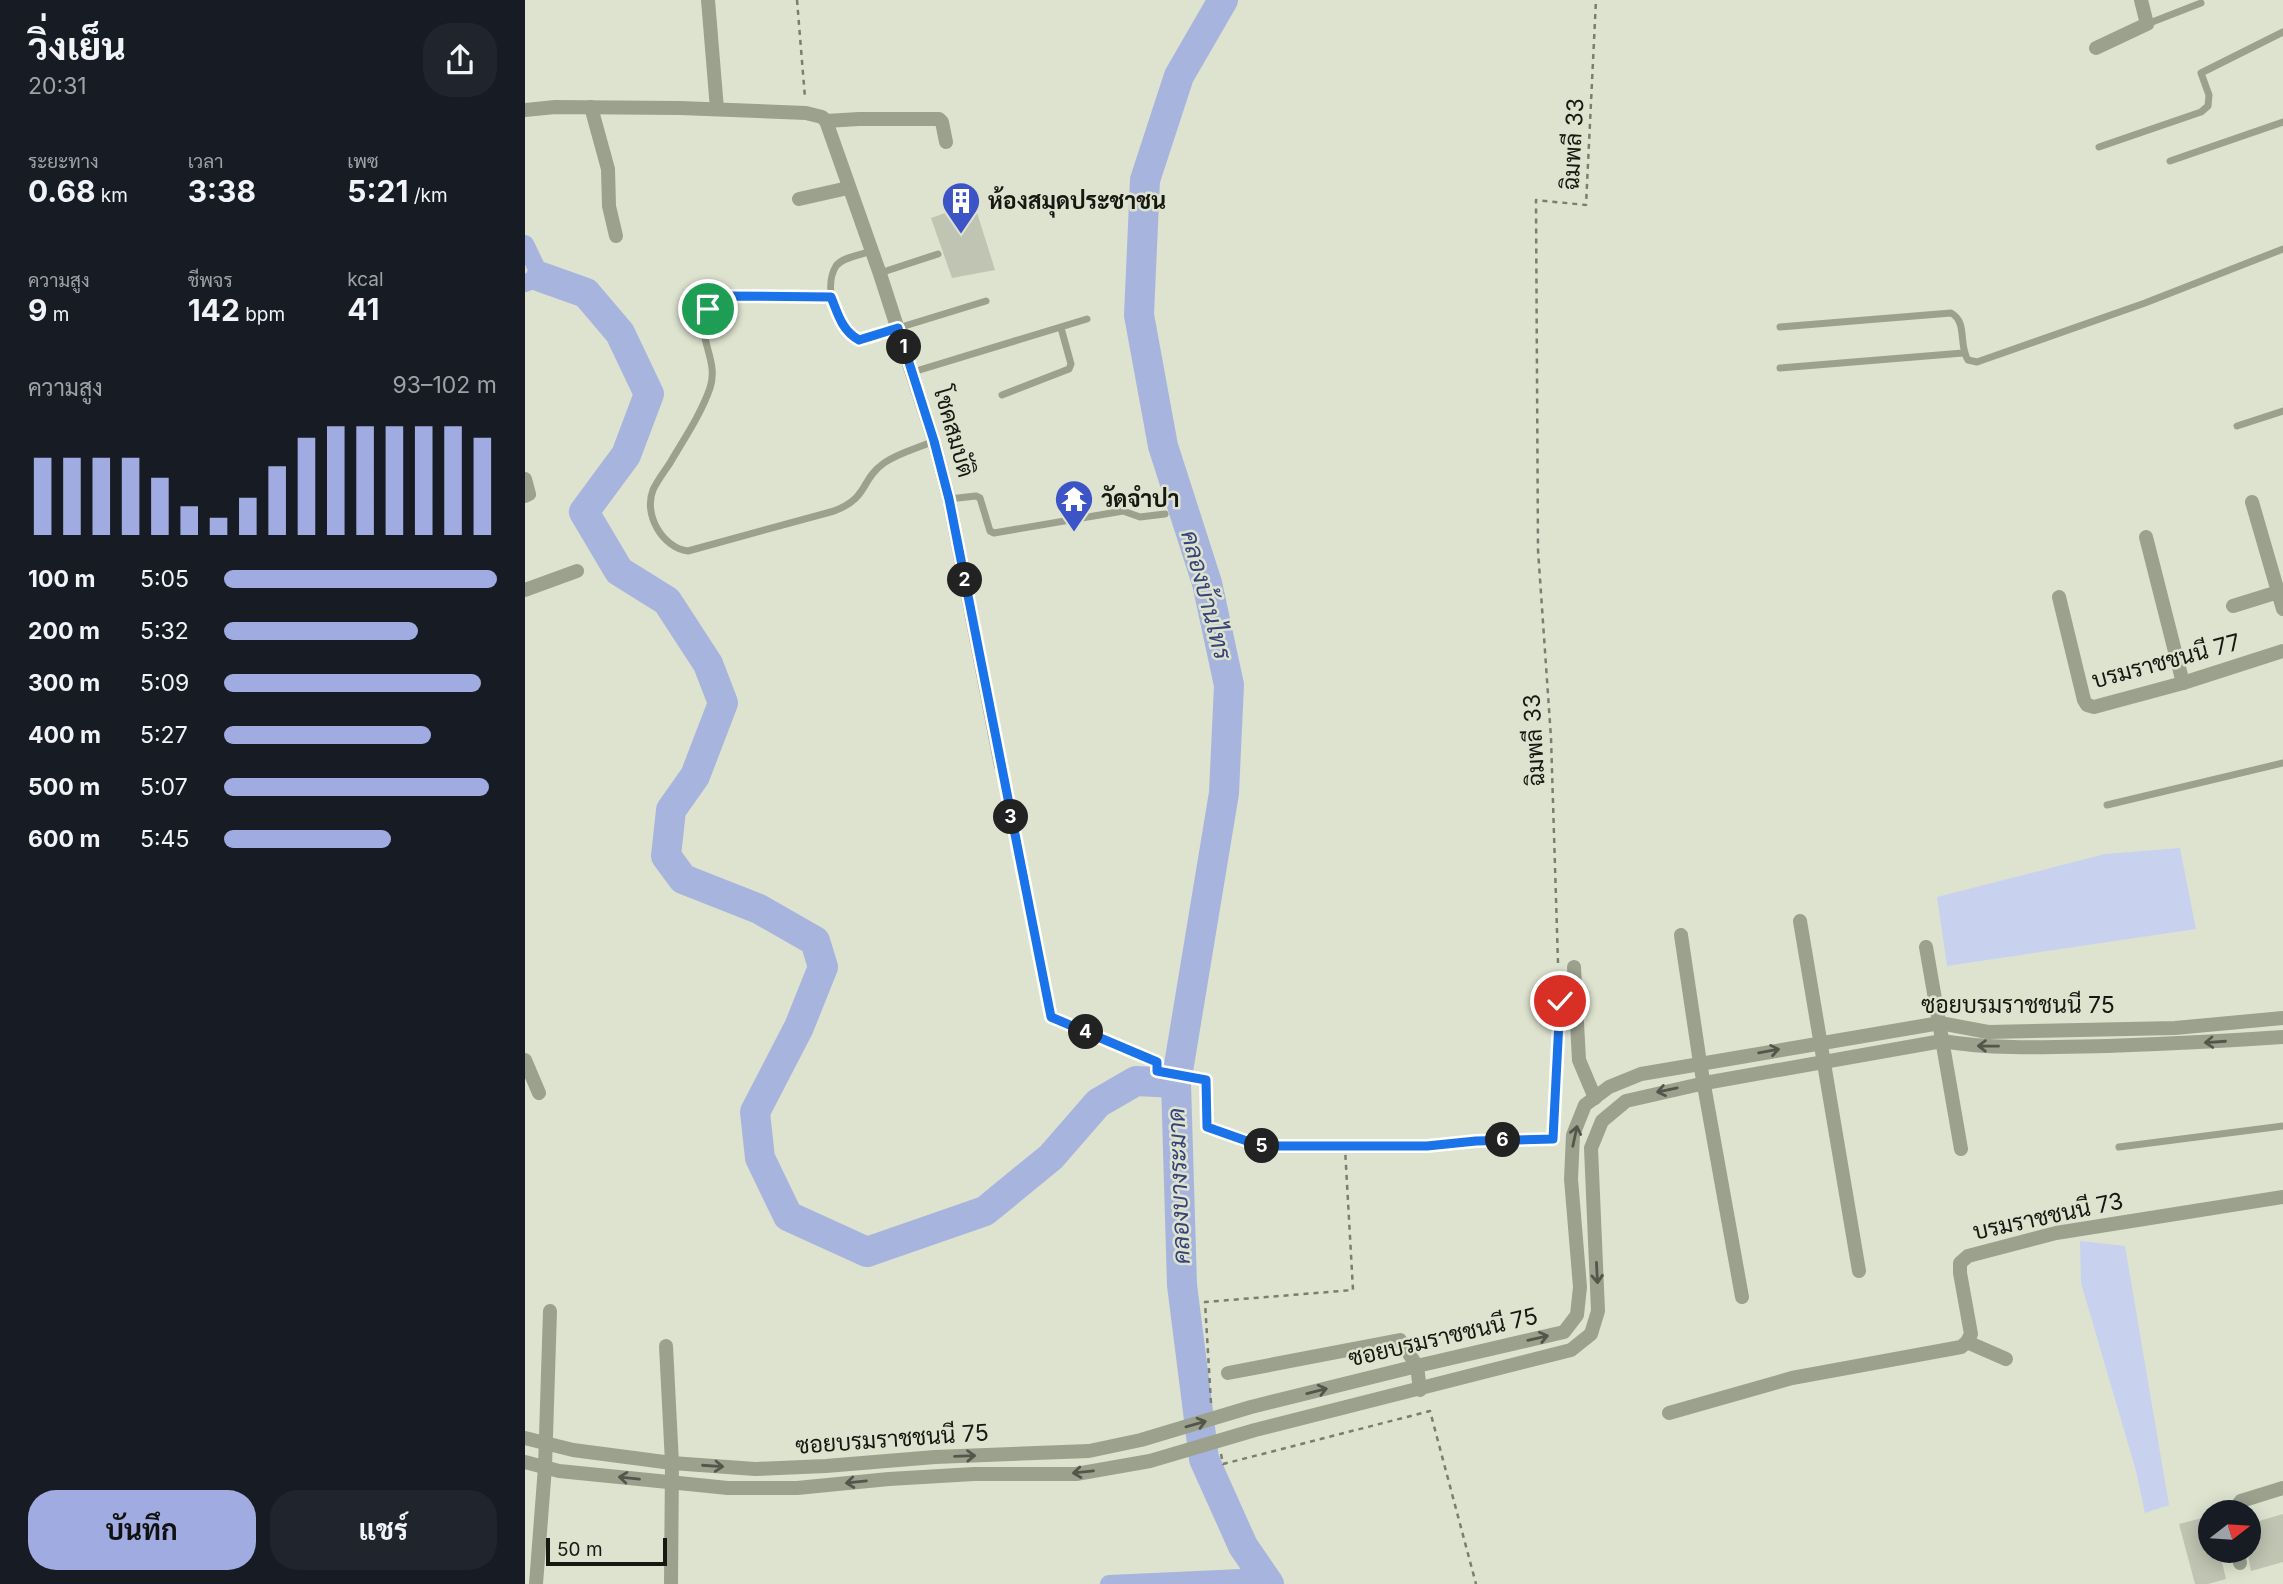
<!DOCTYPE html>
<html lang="th">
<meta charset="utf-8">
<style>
body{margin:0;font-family:Inter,Sarabun,sans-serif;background:#20242c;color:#f1f3f6;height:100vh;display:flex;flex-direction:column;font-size:26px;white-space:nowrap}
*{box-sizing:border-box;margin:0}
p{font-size:23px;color:#9ea1a6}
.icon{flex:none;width:38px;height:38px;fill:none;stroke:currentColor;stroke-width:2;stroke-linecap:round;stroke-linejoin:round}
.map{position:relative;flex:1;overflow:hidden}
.side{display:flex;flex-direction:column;background:#171b24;width:525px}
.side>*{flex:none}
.needle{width:46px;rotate:73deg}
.controls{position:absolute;left:1673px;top:1500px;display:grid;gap:14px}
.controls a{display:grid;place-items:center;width:63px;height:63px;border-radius:50%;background:#171b24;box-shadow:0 4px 18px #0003;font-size:35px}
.scale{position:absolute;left:21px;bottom:18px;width:121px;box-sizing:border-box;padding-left:7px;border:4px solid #171812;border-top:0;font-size:19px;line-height:24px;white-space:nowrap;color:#171812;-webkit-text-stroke:5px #dee3d0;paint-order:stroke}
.pin{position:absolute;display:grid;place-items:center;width:60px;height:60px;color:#fff;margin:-30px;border:4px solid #fff;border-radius:50%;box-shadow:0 2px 7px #0007}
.km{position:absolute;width:35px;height:35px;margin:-18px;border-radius:50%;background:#222;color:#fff;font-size:19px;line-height:35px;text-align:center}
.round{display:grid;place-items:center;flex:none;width:74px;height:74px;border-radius:28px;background:#20242c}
.headline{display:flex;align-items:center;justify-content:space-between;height:119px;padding:0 28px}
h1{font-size:38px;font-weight:700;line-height:52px}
.stats{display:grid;grid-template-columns:repeat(3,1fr);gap:10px;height:119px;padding:7px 28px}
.stats div{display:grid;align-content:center}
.stats b{font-size:30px;font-weight:700}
.stats small{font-size:19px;font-weight:400}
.stats p{font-size:19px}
.chart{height:196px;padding:14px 28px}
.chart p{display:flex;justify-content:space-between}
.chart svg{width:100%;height:126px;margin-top:7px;stroke:#a0abe1;stroke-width:6}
.primary-button{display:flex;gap:14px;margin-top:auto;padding:14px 28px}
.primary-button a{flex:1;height:80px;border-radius:28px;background:#a0abe1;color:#111;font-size:28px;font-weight:700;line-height:80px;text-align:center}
.primary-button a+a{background:#20242c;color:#f1f3f6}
ul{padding:0 28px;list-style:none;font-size:23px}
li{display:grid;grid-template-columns:112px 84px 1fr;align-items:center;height:52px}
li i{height:18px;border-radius:9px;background:#a0abe1}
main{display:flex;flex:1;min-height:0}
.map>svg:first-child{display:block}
.green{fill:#c8d2ee}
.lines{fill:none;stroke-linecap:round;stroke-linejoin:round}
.canal{stroke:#a7b5de;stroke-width:18}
.river{stroke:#a7b5de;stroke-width:30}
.building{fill:#c0c4b2}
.path{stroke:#7a7d70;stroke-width:2.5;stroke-dasharray:5 5;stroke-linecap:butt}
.service{stroke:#9ca18e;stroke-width:7}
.minor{stroke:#9ca18e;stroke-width:14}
.oneway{stroke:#53564a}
.route-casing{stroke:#fff;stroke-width:14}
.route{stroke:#1a73e8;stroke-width:9}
.labels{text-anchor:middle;stroke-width:5;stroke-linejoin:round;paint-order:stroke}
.street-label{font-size:23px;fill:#171812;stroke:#dee3d0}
.poi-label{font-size:23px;font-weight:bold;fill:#171812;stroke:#dee3d0;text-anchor:start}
.water-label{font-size:24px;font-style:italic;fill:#354378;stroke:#dee3d0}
</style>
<main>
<section class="side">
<div class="headline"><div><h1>วิ่งเย็น</h1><p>20:31</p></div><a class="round"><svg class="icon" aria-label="share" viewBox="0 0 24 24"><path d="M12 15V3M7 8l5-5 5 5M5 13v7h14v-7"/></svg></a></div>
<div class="stats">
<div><p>ระยะทาง</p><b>0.68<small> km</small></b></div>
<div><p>เวลา</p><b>3:38</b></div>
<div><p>เพซ</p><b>5:21<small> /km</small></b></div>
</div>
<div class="stats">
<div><p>ความสูง</p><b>9<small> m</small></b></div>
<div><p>ชีพจร</p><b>142<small> bpm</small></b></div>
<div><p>kcal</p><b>41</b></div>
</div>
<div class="chart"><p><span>ความสูง</span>93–102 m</p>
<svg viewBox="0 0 160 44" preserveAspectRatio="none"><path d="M5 44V17M15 44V17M25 44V17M35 44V17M45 44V24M55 44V34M65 44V38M75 44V31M85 44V20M95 44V10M105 44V6M115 44V6M125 44V6M135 44V6M145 44V6M155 44V10"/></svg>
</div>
<ul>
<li><b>100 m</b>5:05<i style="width:100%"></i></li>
<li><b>200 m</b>5:32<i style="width:71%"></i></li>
<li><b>300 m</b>5:09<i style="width:94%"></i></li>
<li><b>400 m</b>5:27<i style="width:76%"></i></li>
<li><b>500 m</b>5:07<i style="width:97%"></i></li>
<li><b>600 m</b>5:45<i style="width:61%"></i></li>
</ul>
<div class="primary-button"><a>บันทึก</a><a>แชร์</a></div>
</section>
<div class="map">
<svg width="1758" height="1584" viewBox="0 0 1758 1584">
<rect width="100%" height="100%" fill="#dee3d0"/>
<g class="green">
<path d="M1655 848 1671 929 1422 966 1412 897 1580 854Z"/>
<path d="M1555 1241 1600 1246 1644 1505 1620 1513 1611 1471 1556 1283Z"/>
</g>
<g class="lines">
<g class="canal">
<path d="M0 244 16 277 0 283"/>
<path d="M584 1584 738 1577"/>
</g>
<g class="river">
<path d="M698 0 654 76 620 180 614 315 638 446 682 583 704 685 699 793 651 1083 657 1285 679 1459 718 1546 744 1584"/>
<path d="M16 277 61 293 95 333 124 394 101 455 59 512 94 571 142 601 183 664 198 703 170 776 146 810 141 856 158 879 234 909 290 941 298 967 274 1027 230 1112 235 1158 263 1216 342 1252 460 1211 526 1157 573 1103 611 1081 651 1083"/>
</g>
</g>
<g class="building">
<path d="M449 203 470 270 427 278 406 218Z"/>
<path d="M1758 1514V1562L1726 1571 1722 1550 1724 1524Z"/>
<path d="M1685 1516V1550H1694L1701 1579 1683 1584H1670L1654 1524Z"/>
</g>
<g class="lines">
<g class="path">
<path d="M272 0 280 98"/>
<path d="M479 781 526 1017 632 1062V1071L681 1080 682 1127 736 1146H902L951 1141 1028 1139 1035 1004"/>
<path d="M1033 963 1026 738 1013 550 1011 200 1061 205 1071 0"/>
<path d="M686 1403 680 1302 828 1290 820 1148"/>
<path d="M696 1454 698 1464 706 1462 905 1411 951 1584"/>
</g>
<g class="service">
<path d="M1622 24 1676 3"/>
<path d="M1574 147 1676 112 1683 106 1684 95 1676 73 1758 32"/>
<path d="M1645 161 1758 122"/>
<path d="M346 251C336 255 317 257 311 266 297 289 313 329 334 340L461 301"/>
<path d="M355 273 413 254"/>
<path d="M306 297 199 296C156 325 197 353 185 388 176 414 159 439 145 463 139 472 132 481 128 490 118 515 138 548 163 551L309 511C344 498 335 480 359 463 373 453 393 448 409 441"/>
<path d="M1255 327 1426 313C1443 322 1433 345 1443 360L1452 362 1620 303 1758 249"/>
<path d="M1255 368 1438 353"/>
<path d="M388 372 562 319"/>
<path d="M477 395 544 369 546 364 536 328"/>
<path d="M1712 426 1758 411"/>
<path d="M424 499 451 496 455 498 465 531 469 533 598 511 615 517 640 514"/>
<path d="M1582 805 1758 763"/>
<path d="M1594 1147 1758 1126"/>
</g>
<g class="minor">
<path d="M183 0 192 109"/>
<path d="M1571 48 1622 24 1616 0"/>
<path d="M66 107 83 169 84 206 91 236"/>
<path d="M0 110 30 107 155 108 281 113 297 117 301 121 334 119H414L417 122 421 142"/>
<path d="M301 121 355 274 409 441 424 499 476 766"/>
<path d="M274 199 323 188"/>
<path d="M0 479 4 494 0 496"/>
<path d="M1727 502 1758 609"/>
<path d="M1621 537 1658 683"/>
<path d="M0 590 52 571"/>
<path d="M1534 597 1559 700 1562 705 1569 707 1658 683 1758 651"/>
<path d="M1708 606 1753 592"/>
<path d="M1275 921 1334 1271"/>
<path d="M1156 935 1175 1063 1217 1297"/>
<path d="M1401 947 1436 1149"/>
<path d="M1049 967 1054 1060 1070 1098"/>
<path d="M0 1060 14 1093"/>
<path d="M1442 1342 1481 1359"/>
<path d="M141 1346 147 1463 146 1584"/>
<path d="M703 1373 875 1340 892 1366 895 1390"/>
<path d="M1144 1413 1267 1378 1436 1347 1442 1342 1446 1334 1435 1273V1263L1443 1256 1531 1233 1758 1197"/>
<path d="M0 1438 48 1450 147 1463 230 1469 301 1466 410 1457 564 1451 616 1440 726 1407 892 1366 1039 1332 1052 1315 1055 1287 1046 1179 1048 1135 1060 1105 1084 1087 1116 1074 1415 1023 1463 1032 1650 1028 1758 1018"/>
<path d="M0 1462 34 1471 203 1488H272L364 1479 449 1474H551L625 1461 730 1430 1046 1350 1066 1334 1073 1311 1066 1148 1077 1121 1101 1101 1180 1083 1417 1041C1471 1050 1527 1047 1582 1046 1641 1044 1699 1041 1758 1037"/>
<path d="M1707 1512 1716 1501 1758 1488"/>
<path d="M1712 1550 1715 1563"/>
<path d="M11 1584 20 1467 25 1311"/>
</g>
</g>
<defs><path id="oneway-shaft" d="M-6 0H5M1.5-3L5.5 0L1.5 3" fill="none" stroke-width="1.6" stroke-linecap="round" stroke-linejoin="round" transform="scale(1.75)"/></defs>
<g class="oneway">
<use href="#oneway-shaft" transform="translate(1690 1042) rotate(176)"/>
<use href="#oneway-shaft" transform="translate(1463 1046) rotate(-179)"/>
<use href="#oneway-shaft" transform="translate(1244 1051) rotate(-10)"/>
<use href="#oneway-shaft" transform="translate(1142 1090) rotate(168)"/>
<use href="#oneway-shaft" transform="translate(1050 1136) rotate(-78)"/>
<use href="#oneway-shaft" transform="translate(1072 1273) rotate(87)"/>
<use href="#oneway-shaft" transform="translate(1013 1338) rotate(-13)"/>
<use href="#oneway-shaft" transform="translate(792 1391) rotate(-14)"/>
<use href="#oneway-shaft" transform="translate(671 1424) rotate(-16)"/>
<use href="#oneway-shaft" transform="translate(440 1456) rotate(-2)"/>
<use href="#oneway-shaft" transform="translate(188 1466) rotate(4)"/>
<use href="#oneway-shaft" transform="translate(558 1472) rotate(174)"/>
<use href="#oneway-shaft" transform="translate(104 1478) rotate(-174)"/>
<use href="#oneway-shaft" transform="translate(331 1482) rotate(174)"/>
</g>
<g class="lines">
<g class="route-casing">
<path id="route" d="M183 309 199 296 306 297C313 314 317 331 334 340L373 328 409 441 424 499 526 1017 632 1062V1071L681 1080 682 1127 736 1146H902L951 1141 1028 1139 1035 1001"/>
</g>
<use href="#route" class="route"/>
</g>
<defs>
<g id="building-pin" transform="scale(2.0125)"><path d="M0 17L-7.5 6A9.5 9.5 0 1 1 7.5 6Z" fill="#3d54c7" stroke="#dee3d0"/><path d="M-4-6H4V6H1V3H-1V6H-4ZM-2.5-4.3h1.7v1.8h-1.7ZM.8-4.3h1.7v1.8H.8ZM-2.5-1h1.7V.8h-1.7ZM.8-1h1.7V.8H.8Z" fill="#fff"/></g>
<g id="temple-pin" transform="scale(2.0125)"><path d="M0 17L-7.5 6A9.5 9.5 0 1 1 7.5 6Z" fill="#3d54c7" stroke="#dee3d0"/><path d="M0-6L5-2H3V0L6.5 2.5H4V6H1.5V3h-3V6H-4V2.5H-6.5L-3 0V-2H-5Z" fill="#fff"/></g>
</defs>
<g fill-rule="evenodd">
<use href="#building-pin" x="436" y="201"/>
<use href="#temple-pin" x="549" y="499"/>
</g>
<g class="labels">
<g class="street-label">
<text transform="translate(1048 144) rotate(-87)" y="8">ฉิมพลี 33</text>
<text transform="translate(429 432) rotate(74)" y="8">โชคสมบัติ</text>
<text transform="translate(1641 661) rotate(-15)" y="8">บรมราชชนนี 77</text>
<text transform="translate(1009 740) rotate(-93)" y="8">ฉิมพลี 33</text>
<text x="1493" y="1013">ซอยบรมราชชนนี 75</text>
<text transform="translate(1523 1216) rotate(-12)" y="8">บรมราชชนนี 73</text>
<text transform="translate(918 1337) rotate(-13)" y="8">ซอยบรมราชชนนี 75</text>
<text transform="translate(367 1439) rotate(-4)" y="8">ซอยบรมราชชนนี 75</text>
</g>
<g class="poi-label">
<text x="463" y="209">ห้องสมุดประชาชน</text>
<text x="576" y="507">วัดจำปา</text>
</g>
<g class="water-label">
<text transform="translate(681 595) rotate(75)" y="8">คลองบ้านไทร</text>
<text transform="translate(654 1186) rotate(-92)" y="8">คลองบางระมาด</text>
</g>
</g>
</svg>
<div class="controls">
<a><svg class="needle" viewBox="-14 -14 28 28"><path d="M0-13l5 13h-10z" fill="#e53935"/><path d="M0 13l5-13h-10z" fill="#9ea1a6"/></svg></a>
</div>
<div class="scale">50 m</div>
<div class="pin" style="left:183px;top:309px;background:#1e9e55"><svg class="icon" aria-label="arrive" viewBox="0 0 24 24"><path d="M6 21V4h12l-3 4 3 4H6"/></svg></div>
<div class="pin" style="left:1035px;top:1001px;background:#d93025"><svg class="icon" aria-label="check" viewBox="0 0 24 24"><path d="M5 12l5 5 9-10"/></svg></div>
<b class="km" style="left:379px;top:347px">1</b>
<b class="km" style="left:440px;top:580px">2</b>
<b class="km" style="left:486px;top:817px">3</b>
<b class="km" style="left:561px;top:1032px">4</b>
<b class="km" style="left:737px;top:1146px">5</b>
<b class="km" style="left:978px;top:1140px">6</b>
</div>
</main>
